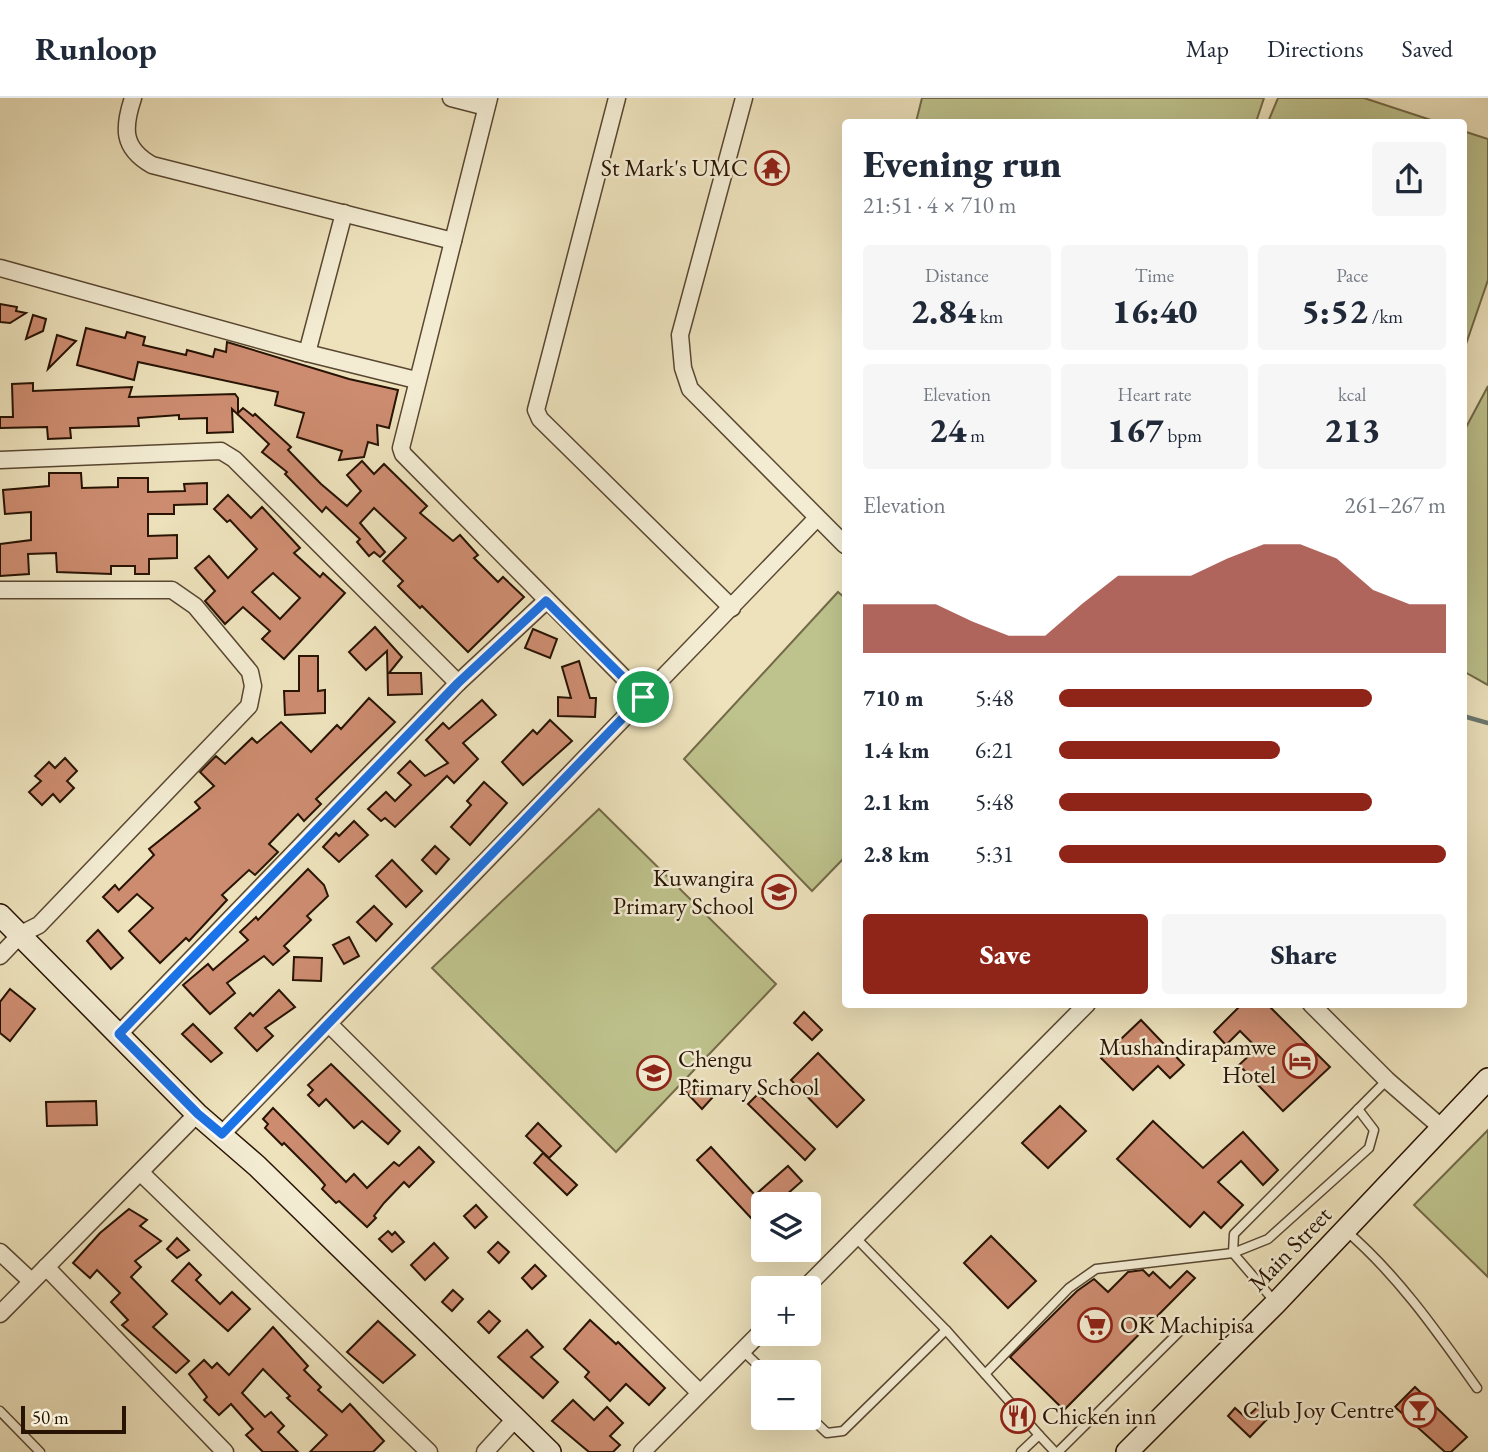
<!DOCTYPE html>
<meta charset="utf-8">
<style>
body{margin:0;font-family:"EB Garamond",serif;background:#f6f6f7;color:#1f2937;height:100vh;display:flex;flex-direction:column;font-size:26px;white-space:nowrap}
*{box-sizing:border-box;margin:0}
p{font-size:23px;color:#747a83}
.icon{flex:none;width:38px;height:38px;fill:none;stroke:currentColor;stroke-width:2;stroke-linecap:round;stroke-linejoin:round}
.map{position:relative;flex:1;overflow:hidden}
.drawer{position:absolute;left:842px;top:21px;width:625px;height:889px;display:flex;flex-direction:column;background:#fff;border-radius:7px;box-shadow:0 7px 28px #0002}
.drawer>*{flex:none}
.fabs{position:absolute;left:751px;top:1094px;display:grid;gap:14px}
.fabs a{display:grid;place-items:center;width:70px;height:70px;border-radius:7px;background:#fff;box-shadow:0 7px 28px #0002;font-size:35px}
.scale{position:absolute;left:21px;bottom:18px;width:105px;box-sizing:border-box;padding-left:7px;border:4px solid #281303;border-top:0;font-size:19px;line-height:24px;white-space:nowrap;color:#281303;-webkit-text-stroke:5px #f3ecd3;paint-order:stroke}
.pin{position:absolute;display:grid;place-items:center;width:60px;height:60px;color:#fff;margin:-30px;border:4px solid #fff;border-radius:50%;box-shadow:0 2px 7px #0007}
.round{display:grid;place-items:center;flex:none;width:74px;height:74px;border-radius:7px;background:#f6f6f7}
.overview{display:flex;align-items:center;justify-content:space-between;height:119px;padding:0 21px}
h1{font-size:38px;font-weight:800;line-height:52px}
.stats{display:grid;grid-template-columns:repeat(3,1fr);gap:10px;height:119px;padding:7px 21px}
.stats div{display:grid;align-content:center;border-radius:7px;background:#f6f6f7;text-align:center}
.stats b{font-size:35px;font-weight:800}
.stats small{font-size:19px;font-weight:400}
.stats p{font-size:19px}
.chart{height:196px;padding:14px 21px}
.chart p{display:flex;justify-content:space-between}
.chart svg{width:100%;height:126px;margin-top:7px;fill:#8f2418;opacity:.7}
.cta{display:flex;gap:14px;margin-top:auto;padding:14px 21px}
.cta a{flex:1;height:80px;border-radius:7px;background:#8f2418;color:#fff;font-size:28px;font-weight:800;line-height:80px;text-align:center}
.cta a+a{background:#f6f6f7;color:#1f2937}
ul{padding:0 21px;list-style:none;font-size:23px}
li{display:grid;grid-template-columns:112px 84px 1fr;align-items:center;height:52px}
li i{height:18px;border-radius:9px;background:#8f2418}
header{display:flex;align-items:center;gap:42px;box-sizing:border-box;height:98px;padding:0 35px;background:#fff;border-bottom:2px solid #e0e1e3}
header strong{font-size:33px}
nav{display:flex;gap:38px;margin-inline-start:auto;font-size:24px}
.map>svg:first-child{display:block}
.green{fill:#bec28c;stroke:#736a48;stroke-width:2}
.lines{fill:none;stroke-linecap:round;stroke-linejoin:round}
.stream{stroke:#6d7870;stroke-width:4.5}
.building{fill:#cd8c70;stroke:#281303;stroke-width:2;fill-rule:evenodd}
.lane-casing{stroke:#594731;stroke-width:11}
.street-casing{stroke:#594731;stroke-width:19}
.secondary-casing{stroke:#281303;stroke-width:24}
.lane{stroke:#f3ecd3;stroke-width:8}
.street{stroke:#f3ecd3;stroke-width:16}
.secondary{stroke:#f3ecd3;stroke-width:21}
.route-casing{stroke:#fff;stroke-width:14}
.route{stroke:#1a73e8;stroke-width:9}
.labels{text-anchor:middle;stroke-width:5;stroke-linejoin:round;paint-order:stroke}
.poi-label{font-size:24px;fill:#281303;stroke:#f3ecd3;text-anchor:end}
.street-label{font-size:24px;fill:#281303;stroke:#f3ecd3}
</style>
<header>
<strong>Runloop</strong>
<nav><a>Map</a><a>Directions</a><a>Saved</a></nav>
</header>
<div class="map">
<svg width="1488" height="1354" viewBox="0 0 1488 1354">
<rect width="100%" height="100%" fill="#ede2bc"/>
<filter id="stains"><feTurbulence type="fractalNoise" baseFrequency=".00286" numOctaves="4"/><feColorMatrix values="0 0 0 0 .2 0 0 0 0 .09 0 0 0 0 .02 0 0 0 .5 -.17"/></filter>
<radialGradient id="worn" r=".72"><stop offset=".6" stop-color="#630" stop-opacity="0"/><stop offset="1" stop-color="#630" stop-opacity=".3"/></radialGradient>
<g class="green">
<path d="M922 0H1264L1256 24H916Z"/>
<path d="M1278 0H1364L1437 24H1268Z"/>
<path d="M1463 33 1488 41V182L1465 249Z"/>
<path d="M1488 288V587L1463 573V335Z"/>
<path d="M838 494 845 500V759L812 793 684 661Z"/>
<path d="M599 711 776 886 616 1054 432 870Z"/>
<path d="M1488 1032V1179L1414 1107Z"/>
</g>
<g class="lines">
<path class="stream" d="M1463 618 1488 625"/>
</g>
<g class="building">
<path d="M0 206 17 209 16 213 26 215 10 225 0 224Z"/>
<path d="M33 217 46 221 43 233 26 241Z"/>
<path d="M86 230 125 240 127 234 145 239 143 247 186 257 187 252 213 259 215 251 226 254 227 244 349 281 398 292 389 330 377 327 378 347 368 344 364 359 339 362 342 353 297 339 304 315 275 307 278 294 138 264 134 282 77 267Z"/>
<path d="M57 237 76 243 48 271Z"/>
<path d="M33 285V293L132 289 129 299 235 296 238 300V315L243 310 253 318 255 316 291 349 288 352 321 386 347 408 361 393 347 377 362 363 374 376 384 366 427 408 420 415 453 443 460 437 478 457 474 460 498 484 503 479 524 499 468 554 422 508 420 510 398 488 403 483 383 463 406 440 374 410 360 425 385 454 380 459 374 454 369 458 357 444 360 441 326 409 322 414 285 376 287 374 262 354 269 346 232 311 233 334 207 335V320L179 321V317L138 320 139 328 70 330 71 340 48 341 47 329 0 330V319H13L12 286Z"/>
<path d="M49 375H81L82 390 118 389V380H148V394L185 393 184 386 207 385V406L174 407V416H148V438L177 437V460L149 461V476H135V468H111V476L57 474 56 455 28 456 29 476 0 478V446L31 442V414L5 416 3 392 49 388Z"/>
<path d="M228 397 251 420 262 409 300 450 294 455 320 479 323 475 345 495 284 561 262 541 270 533 243 509 225 526 205 503 215 493 195 470 209 458 228 480 257 451 230 422 227 424 214 411ZM273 475 300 500 280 521 252 494Z"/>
<path d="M375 529 402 559 389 575H421L422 596 388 597 387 553 366 572 349 554Z"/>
<path d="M533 531 557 541 550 560 525 550Z"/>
<path d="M299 558H318V593L325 592V615L285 617 284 593H299Z"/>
<path d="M579 563 590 600H596L595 619 558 618V599L571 600 562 569Z"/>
<path d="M369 600 395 624 316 701 321 706 304 723 298 716 269 746 278 754 255 777 249 772 222 797 227 802 189 843 186 840 160 865 129 833 153 810 137 796 118 814 103 799 115 787 119 792 154 757 149 751 200 710 195 704 214 688 200 674 216 658 225 666 252 640 257 645 281 624 311 654 337 627 341 631Z"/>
<path d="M482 602 496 617 463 645 478 661 454 685 447 678 395 729 385 720 381 723 368 711 386 694 395 703 411 687 398 675 410 663 425 678 448 665 426 642 443 625 449 631Z"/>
<path d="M550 622 572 643 523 687 502 664 533 632 537 636Z"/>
<path d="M65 660 77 673 67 683 74 690 60 704 53 696 42 707 29 694 41 683 35 678 49 664 55 670Z"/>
<path d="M484 684 507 705 470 747 451 729 471 707 467 703Z"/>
<path d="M354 723 368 737 339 764 323 749 336 735 339 738Z"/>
<path d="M435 748 449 761 436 776 422 762Z"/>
<path d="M392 762 422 793 406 809 376 778Z"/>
<path d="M308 771 324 787 328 798 307 818 311 822 284 848 289 853 273 867 264 858 227 885 235 895 210 916 183 887 208 866 213 872 248 842 240 834 256 819 258 822Z"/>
<path d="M374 808 392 826 376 843 357 824Z"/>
<path d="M98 832 123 860 111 871 87 843Z"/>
<path d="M349 839 359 858 344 866 333 847Z"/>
<path d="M294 859 322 860 321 883 293 882Z"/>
<path d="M10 891 35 911 10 943 0 935V904Z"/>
<path d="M279 892 295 909 265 930 273 938 257 953 235 930 250 915 253 918Z"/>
<path d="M1242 906H1267L1330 969 1283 1013 1239 967 1257 950 1240 933 1226 947 1214 934Z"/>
<path d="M804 914 822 932 812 942 794 925Z"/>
<path d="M1141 922 1184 967 1170 980 1158 968 1133 992 1101 960Z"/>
<path d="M193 926 222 955 211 964 182 936Z"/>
<path d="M818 955 864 1002 837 1029 791 982Z"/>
<path d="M331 966 400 1033 388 1046 362 1023 354 1030 326 1001 319 1008 308 997 313 992 308 987Z"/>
<path d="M695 982 712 1000 702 1011 684 992Z"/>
<path d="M758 996 815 1051 805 1062 748 1006Z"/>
<path d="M96 1003 97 1027 47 1028 46 1004Z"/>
<path d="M1060 1008 1086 1033 1048 1070 1022 1045Z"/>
<path d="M273 1010 346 1084 354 1076 367 1090 394 1064 399 1068 419 1049 434 1064 409 1089 404 1084 384 1105 374 1118 376 1120 367 1129 339 1103 336 1105 322 1091 325 1087 319 1080 284 1045 282 1047 265 1030 268 1026 263 1021Z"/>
<path d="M1153 1023 1203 1070 1243 1034 1278 1072 1263 1087 1241 1063 1218 1084 1243 1107 1221 1130 1204 1114 1190 1129 1117 1061Z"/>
<path d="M538 1025 561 1048 549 1060 526 1038Z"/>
<path d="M711 1049 755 1097 788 1068 802 1083 776 1106H763L751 1120 697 1062Z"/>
<path d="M543 1055 577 1087 567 1097 534 1065Z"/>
<path d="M476 1107 487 1119 475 1130 464 1118Z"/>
<path d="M129 1111 147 1122 140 1128 161 1143 135 1163 141 1169 131 1179 167 1216 153 1229 189 1263 176 1275 122 1227 128 1222 111 1204 120 1195 97 1172 90 1180 73 1165 100 1135Z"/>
<path d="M388 1133 392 1137 395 1134 404 1144 392 1154 379 1141Z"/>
<path d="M991 1138 1036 1183 1008 1210 964 1165Z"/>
<path d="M177 1140 189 1152 177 1160 167 1151Z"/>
<path d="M498 1144 509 1154 499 1165 488 1154Z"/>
<path d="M434 1145 448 1160 425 1182 411 1167Z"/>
<path d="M189 1165 201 1177 196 1182 220 1206 232 1194 250 1211 228 1233 172 1183Z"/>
<path d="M535 1167 546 1178 532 1191 522 1180Z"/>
<path d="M1143 1172 1149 1178 1153 1174 1170 1190 1187 1173 1195 1180 1064 1312 1010 1259 1077 1193 1094 1181 1108 1194 1128 1174Z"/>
<path d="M453 1192 463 1201 452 1213 442 1204Z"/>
<path d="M489 1213 500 1223 489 1235 478 1224Z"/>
<path d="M590 1222 616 1246 618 1244 665 1290 649 1307 626 1286 610 1303 585 1279 589 1274 564 1251Z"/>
<path d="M378 1223 415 1257 383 1285 347 1254Z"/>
<path d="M273 1229 308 1268 304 1272 321 1289 318 1292 342 1314 350 1306 384 1343 373 1354H310L327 1337 287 1300 290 1298 263 1271 242 1295 265 1319 271 1314 284 1328 278 1334 298 1354H263L246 1337 253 1331 231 1306 219 1317 204 1302 207 1299 189 1276 204 1262 212 1270 217 1265 229 1277Z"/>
<path d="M527 1232 543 1249 531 1259 558 1284 543 1300 498 1259Z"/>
<path d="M1415 1289 1467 1339 1451 1354H1445L1395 1309Z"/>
<path d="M573 1302 594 1322 607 1309 623 1325 610 1338 620 1347 613 1354H589L552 1323Z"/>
<path d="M1263 1304 1273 1315 1250 1339 1228 1318 1235 1310 1246 1320Z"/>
</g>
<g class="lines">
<g class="lane-casing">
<g id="lane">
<path d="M1345 1132C1397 1176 1438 1235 1477 1290"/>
<path d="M856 1140 946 1232 1039 1337 1021 1354"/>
<path d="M1276 1205 1233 1155 1234 1136 1387 982"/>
<path d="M742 1252 765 1274"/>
<path d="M985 1276 1069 1190 1096 1171 1233 1155 1268 1141 1369 1050 1374 1032 1358 1011"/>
<path d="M0 1313 40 1354"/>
<path d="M808 1317 827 1335 843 1333 946 1232"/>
<path d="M1039 1337 1055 1354"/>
<path d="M1058 1354 1183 1230"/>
</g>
</g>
<g class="street-casing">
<g id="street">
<path d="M133 0C123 30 122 50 152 67L453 143"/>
<path d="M451 0 486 9"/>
<path d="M489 0 401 350 403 356 643 599"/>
<path d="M617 0 536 312 540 321 732 510"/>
<path d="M744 0 680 237 683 270 690 291 845 447"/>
<path d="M0 170 307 255 416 282"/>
<path d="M307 255 344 115"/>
<path d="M0 362 221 353 234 361 458 585"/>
<path d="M0 492H172L195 508 250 574 253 588 249 608 39 827 21 836 0 858"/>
<path d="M1311 906 1387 982 1442 1030"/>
<path d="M330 927 699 1294"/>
<path d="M119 936 458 585 546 503"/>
<path d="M222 1036 817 420"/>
<path d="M141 1075 429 1354"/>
<path d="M0 1154 31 1183"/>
<path d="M46 1169 225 1354"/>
<path d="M805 1190 1087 906"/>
<path d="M0 1216 197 1016"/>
<path d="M485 1354 515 1321"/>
<path d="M642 1354 763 1232"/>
</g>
</g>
<g class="secondary-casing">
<g id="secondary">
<path d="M0 817 197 1016 257 1068 550 1354"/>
<path d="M1127 1354 1276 1205 1488 981"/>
</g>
</g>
<use href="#lane" class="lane"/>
<use href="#street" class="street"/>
<use href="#secondary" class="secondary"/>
</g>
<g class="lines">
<g class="route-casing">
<path id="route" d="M546 503 643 599 222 1036 198 1016 119 936 458 585Z"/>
</g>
<use href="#route" class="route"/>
</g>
<defs>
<g id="temple-ring" transform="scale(1.75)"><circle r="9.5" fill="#f3ecd3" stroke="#8f2418" stroke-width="1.5"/><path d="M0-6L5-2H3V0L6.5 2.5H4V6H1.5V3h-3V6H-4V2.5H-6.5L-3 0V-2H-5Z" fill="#8f2418"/></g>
<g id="school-ring" transform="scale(1.75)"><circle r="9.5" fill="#f3ecd3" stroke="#8f2418" stroke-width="1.5"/><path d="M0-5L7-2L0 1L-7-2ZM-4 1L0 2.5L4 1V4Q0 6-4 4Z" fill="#8f2418"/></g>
<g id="hotel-ring" transform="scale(1.75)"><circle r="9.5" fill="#f3ecd3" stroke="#8f2418" stroke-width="1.5"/><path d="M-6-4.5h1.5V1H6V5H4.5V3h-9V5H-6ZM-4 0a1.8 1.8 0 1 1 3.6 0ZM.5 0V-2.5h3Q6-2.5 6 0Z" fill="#8f2418"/></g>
<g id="supermarket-ring" transform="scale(1.75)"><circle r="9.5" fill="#f3ecd3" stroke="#8f2418" stroke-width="1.5"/><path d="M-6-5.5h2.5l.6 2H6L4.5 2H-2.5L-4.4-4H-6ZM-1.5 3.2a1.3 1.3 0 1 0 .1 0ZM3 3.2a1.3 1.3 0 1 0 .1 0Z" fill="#8f2418"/></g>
<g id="bar-ring" transform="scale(1.75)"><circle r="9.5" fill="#f3ecd3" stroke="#8f2418" stroke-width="1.5"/><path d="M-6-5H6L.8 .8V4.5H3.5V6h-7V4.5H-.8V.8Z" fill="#8f2418"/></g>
<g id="restaurant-ring" transform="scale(1.75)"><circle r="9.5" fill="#f3ecd3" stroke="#8f2418" stroke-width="1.5"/><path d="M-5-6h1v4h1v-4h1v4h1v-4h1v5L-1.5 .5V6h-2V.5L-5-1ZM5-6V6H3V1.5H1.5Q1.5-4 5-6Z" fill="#8f2418"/></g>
</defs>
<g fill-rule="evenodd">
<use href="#temple-ring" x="772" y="70"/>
<use href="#school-ring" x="779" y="794"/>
<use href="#hotel-ring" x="1300" y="963"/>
<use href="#school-ring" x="654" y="975"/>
<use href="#supermarket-ring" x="1095" y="1227"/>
<use href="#bar-ring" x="1419" y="1312"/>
<use href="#restaurant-ring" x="1018" y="1318"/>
</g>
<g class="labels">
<g class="poi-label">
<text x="748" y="78">St Mark's UMC</text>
<text x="754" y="788">Kuwangira<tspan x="754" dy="28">Primary School</tspan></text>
<text x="1276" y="957">Mushandirapamwe<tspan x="1276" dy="28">Hotel</tspan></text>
<text x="678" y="969" text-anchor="start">Chengu<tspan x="678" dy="28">Primary School</tspan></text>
<text x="1120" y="1235" text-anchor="start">OK Machipisa</text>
<text x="1394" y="1320">Club Joy Centre</text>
<text x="1042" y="1326" text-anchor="start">Chicken inn</text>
</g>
<g class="street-label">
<text transform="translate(1290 1151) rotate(-46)" y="8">Main Street</text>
</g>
</g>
<rect width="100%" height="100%" filter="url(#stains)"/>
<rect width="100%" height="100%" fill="url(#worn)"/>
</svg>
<div class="fabs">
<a><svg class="icon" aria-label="layers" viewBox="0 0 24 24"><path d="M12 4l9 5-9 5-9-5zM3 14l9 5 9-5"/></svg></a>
<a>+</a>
<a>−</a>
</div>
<div class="scale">50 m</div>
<div class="pin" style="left:643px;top:599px;background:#1e9e55"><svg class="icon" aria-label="arrive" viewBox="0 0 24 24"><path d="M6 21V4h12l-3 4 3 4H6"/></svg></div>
<section class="drawer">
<div class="overview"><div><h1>Evening run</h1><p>21:51 · 4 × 710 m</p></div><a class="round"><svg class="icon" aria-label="share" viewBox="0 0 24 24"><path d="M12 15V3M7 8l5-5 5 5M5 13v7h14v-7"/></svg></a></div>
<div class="stats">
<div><p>Distance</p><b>2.84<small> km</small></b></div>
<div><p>Time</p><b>16:40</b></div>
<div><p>Pace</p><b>5:52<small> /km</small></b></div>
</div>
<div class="stats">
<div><p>Elevation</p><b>24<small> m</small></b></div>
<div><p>Heart rate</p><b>167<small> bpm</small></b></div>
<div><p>kcal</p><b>213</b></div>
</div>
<div class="chart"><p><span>Elevation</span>261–267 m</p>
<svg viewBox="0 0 160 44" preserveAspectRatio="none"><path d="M0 44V27L10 27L20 27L30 33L40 38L50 38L60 27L70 17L80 17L90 17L100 11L110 6L120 6L130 11L140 22L150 27L160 27V44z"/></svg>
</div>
<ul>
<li><b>710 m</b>5:48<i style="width:81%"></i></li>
<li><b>1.4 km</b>6:21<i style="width:57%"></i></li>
<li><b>2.1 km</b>5:48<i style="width:81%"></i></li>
<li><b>2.8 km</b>5:31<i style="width:100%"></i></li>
</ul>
<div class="cta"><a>Save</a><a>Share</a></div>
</section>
</div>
